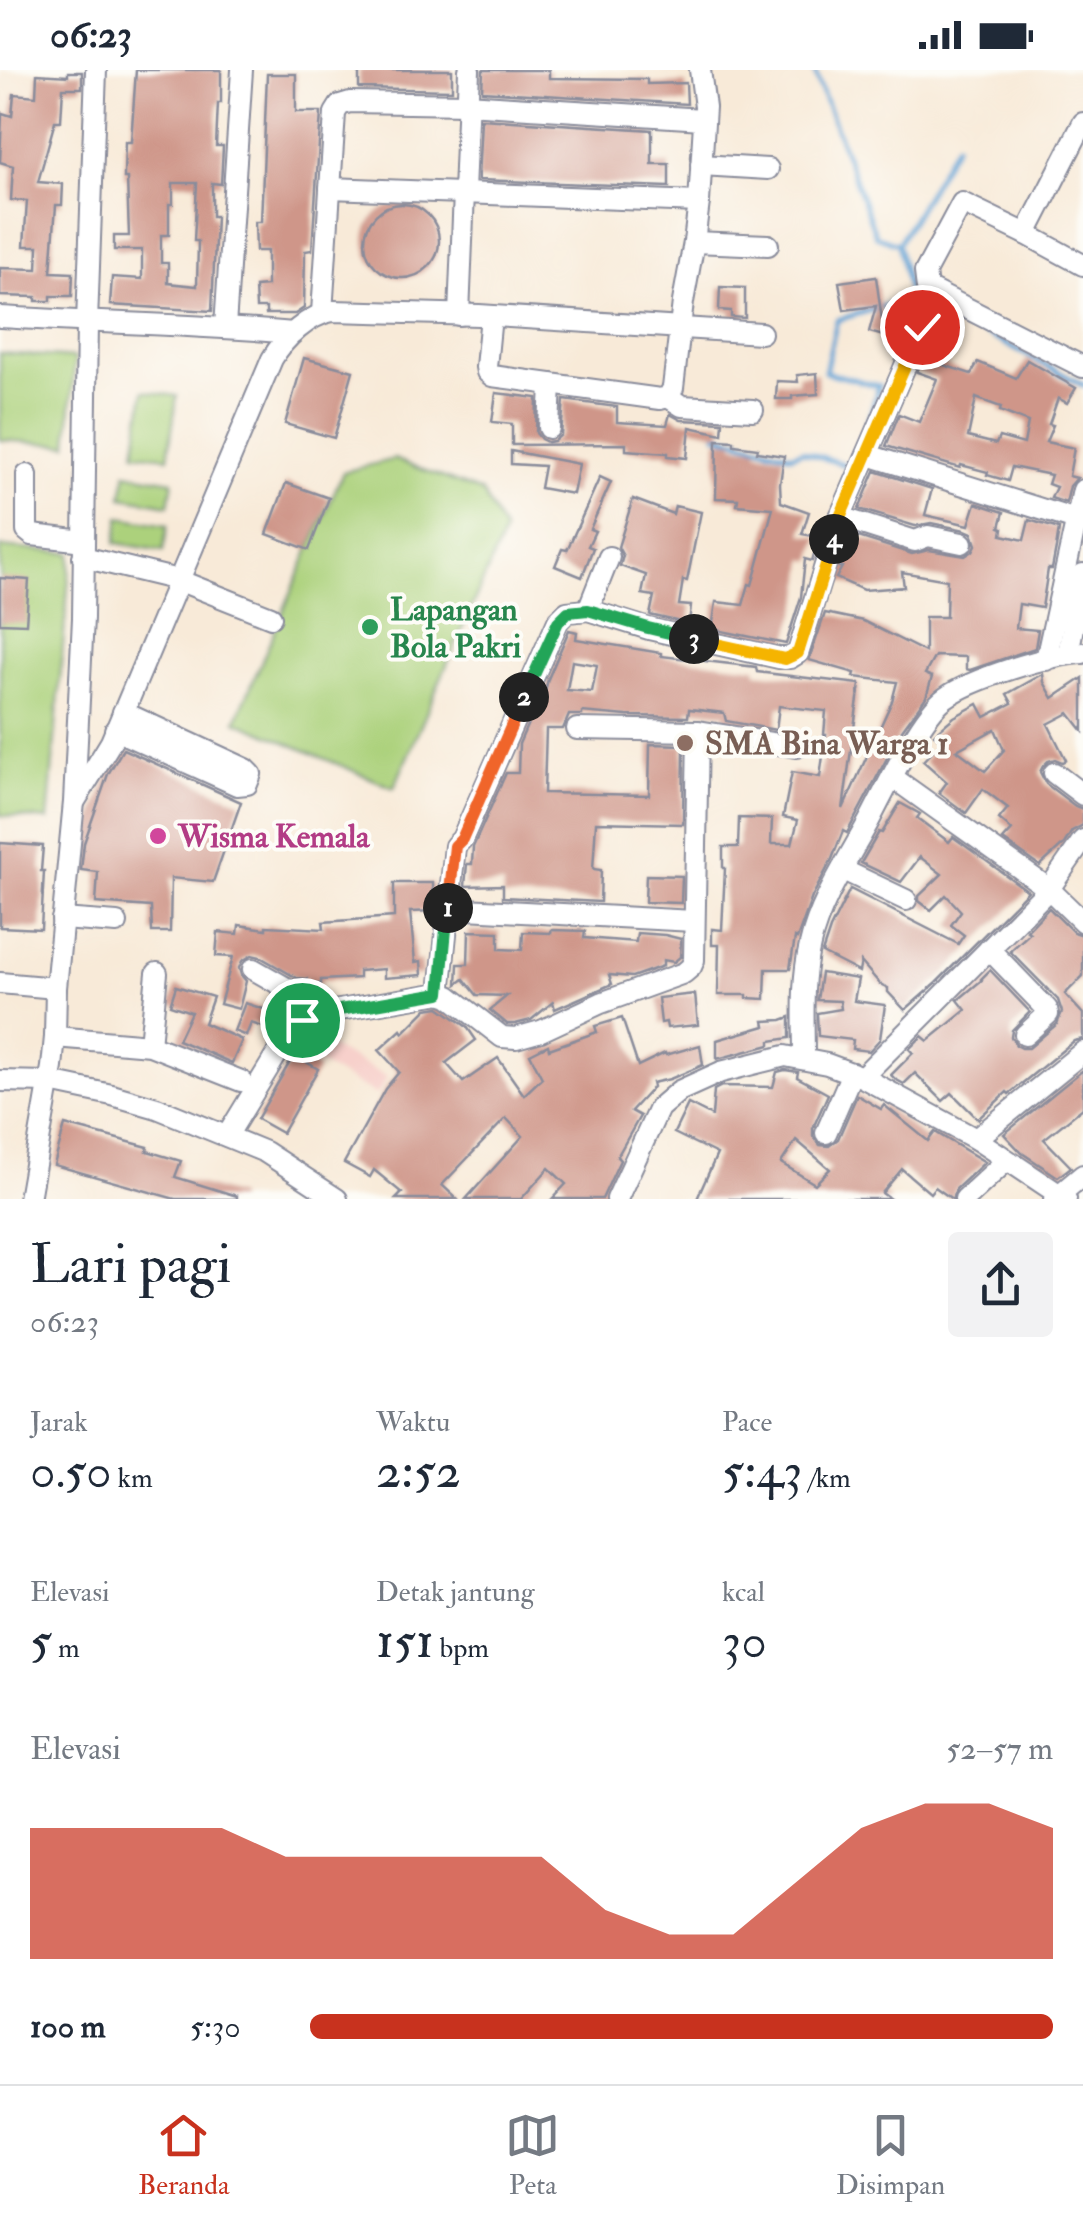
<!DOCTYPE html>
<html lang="id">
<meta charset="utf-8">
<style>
body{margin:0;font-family:"IM FELL Double Pica",serif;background:#f2f2f3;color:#1f2937;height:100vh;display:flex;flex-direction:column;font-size:38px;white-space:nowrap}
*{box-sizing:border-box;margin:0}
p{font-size:32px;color:#747a83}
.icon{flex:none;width:55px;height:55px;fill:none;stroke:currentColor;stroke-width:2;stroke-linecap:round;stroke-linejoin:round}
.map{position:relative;height:1129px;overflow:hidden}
.sheet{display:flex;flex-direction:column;background:#fff;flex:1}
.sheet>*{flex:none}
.pin{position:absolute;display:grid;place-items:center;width:85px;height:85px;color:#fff;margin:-42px;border:5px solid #fff;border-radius:50%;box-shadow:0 2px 10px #0007}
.km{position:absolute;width:50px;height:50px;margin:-25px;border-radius:50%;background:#222;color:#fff;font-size:28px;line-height:50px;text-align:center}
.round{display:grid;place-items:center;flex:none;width:105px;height:105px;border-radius:10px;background:#f2f2f3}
.overview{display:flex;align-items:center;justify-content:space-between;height:170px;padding:0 30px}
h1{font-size:55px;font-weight:600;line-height:75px}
.metrics{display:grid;grid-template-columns:repeat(3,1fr);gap:15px;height:170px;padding:10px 30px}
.metrics div{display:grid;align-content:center}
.metrics b{font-size:50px;font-weight:600}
.metrics small{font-size:28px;font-weight:400}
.metrics p{font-size:28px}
.chart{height:280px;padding:20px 30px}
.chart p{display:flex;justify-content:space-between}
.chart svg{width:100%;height:180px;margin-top:10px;fill:#c8321e;opacity:.7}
ul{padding:0 30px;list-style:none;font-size:32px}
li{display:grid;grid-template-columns:160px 120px 1fr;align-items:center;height:75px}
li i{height:25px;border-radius:12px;background:#c8321e}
.status{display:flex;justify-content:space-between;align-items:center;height:70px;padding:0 50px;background:#fff;direction:ltr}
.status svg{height:28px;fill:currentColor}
.tab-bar{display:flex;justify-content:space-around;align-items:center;height:140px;border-top:2px solid #e0e1e3;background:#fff;font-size:28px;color:#747a83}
.tab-bar a{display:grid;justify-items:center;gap:5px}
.tab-bar .current{color:#c8321e}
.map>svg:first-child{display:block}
.built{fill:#f7d0cb}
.green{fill:#acd17b;stroke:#64806c;stroke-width:2.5}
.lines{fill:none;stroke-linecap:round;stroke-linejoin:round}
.stream{stroke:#60a2d4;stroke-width:5}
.building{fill:#cf9689;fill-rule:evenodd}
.minor-casing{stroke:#8a8c9b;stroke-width:24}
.minor{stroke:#fff;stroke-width:20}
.split-1-casing{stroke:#fff;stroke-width:20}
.split-2-casing{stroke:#fff;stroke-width:20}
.split-3-casing{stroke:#fff;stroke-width:20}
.split-4-casing{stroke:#fff;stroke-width:20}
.split-5-casing{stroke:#fff;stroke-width:20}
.split-1{stroke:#22a559;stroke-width:12}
.split-2{stroke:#f0652b;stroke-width:12}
.split-3{stroke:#22a559;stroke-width:12}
.split-4{stroke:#f5b400;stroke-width:12}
.split-5{stroke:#f5b400;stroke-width:12}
.leisure-dot{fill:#2e9e5b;stroke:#fdfcf7;stroke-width:4}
.education-dot{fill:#8d6e63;stroke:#fdfcf7;stroke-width:4}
.hotel-dot{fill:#d1479c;stroke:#fdfcf7;stroke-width:4}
.labels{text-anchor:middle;stroke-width:8;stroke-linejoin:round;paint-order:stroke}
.leisure-label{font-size:32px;font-weight:bold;fill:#27864d;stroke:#fdfcf7;text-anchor:start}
.education-label{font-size:32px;font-weight:bold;fill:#785e54;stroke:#fdfcf7;text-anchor:start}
.hotel-label{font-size:32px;font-weight:bold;fill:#b23c85;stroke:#fdfcf7;text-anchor:start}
</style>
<div class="status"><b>06:23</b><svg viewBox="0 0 49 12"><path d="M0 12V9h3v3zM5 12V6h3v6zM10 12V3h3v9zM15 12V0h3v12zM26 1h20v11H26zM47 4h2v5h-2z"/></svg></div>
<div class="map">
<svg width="1083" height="1129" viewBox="0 0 1083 1129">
<rect width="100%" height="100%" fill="#fdfcf7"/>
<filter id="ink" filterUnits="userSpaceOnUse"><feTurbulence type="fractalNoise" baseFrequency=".01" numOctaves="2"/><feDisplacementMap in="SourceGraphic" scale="20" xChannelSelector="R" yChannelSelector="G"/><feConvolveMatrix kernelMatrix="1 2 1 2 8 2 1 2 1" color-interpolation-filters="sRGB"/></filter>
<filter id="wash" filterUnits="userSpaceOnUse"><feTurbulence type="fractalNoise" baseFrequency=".0048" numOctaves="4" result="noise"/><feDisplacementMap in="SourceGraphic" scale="40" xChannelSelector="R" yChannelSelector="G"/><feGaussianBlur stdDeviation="2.25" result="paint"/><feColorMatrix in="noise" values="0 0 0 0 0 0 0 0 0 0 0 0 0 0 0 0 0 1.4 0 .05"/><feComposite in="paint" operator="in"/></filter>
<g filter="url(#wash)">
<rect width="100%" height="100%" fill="#f8ead8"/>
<path class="built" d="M318 970 387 1007 377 1025 308 988Z"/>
<g class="green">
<path d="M0 283 75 288 68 375 0 370Z"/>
<path d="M144 321 177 326 168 387 135 383Z"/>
<path d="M394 389 482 422 504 462 394 718 236 651 343 402Z"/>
<path d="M126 403 173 411 169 435 122 427Z"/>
<path d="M120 447 168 455 163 481 116 473Z"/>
<path d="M0 477 71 483 48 750 0 745Z"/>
</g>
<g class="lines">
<g class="stream">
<path d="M814 0 876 166 898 174 910 229 968 254 1083 315"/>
<path d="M898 174 956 74"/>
<path d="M717 365 792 385 802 381 849 396 866 358 879 316 825 302 837 250 909 229"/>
</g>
</g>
<g id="blocks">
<g class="building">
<path d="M136 0H221V33H218L216 76H223L221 114 212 113V146H216L212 241 110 235 112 207 142 209V180H114V166H129L127 108H124L125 72H131ZM173 113H197L194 171H198L197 216 168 213V193H161V165H169V134H173Z"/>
<path d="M359 0H452V20L359 18Z"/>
<path d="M483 0H549V8L647 9V14L686 13 687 34 482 21Z"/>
<path d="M68 2H82V18H63L61 51H55L38 112 63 114 62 135H56L51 202 73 203 72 226H51V231H36V227L0 226V198L37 199 38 176H24L27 131 11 130 13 96 0 92 2 43 12 46 14 24 36 26 37 4 68 6Z"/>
<path d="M267 4H296V42H321L312 180 305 181 304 238 295 244H266V238H256L255 217 267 216V181H256L255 152H261Z"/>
<path d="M481 49 652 60V94H669V117L478 110Z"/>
<circle cx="402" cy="171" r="37"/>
<path d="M876 207 882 250 907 256 901 271 869 262 876 236 844 240 839 212Z"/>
<path d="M720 217 745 218V248L731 247V241L719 240Z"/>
<path d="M937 254 949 261 939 278 947 281 943 295 971 304 978 292 1016 308 1027 290 1076 318 1067 333 1058 328 1049 354 1053 355 1046 372 1074 378 1069 406 1077 408 1070 416 1066 433 1051 428 1056 417 1048 414 1051 405 1012 397 1008 411 987 405 988 402 961 395 960 398 886 376 899 344 919 352 937 309 917 302ZM976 328 1001 337 1000 341 1028 352 1024 374 999 367 996 374 968 367Z"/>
<path d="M304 288 353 301 334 368 285 354Z"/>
<path d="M817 303 818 324 792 326V329H776L777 311 798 312 797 305Z"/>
<path d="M496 323 537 328 536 363 541 369 547 372 554 371 561 365 564 330 617 337V352L667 355 670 344 681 350 723 352 722 364 690 357 687 388 668 386V383L626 380V374L512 375V354L492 352Z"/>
<path d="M717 370 734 371V375L758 378 757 382 784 386 780 414 781 432 809 442 802 464 819 467 812 491 805 489 801 527 786 574 712 559 716 532 743 535 749 514 752 515 756 501 773 438 737 435 738 429 716 428Z"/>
<path d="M511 381 579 394 573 424 540 418 544 396 511 394Z"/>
<path d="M875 401 932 419 925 445 969 455 976 433 1004 442 1000 457 1003 458 1002 465 1024 470 1029 450 1059 459 1056 478 1052 499H1048L1042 538 1019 534 1016 558 1038 560 1035 578 970 600 966 599V587L935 586 925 604 932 607 926 627 902 660 847 763 843 761 832 789 812 827 797 869 795 868 790 899H766L765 929 747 928V925H718L719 875H712V859L722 860 725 798H723V777H738L739 748 772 749 771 774H792L798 750 783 747 792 702 820 707 826 665H824L826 641 779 636 776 660 726 651 724 643 689 639 688 647 627 646 582 642V645H569L563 659H546L544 723 649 725 650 674 684 675 683 754 596 752 593 799 601 800 600 832 503 827V815L465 816 467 794H472L473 777 506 703H518L519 674 542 621 545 622 548 609 569 560 577 562 576 569 661 583V586L756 597 757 602 860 614 843 739 892 631 897 612 854 607 855 603 809 590 825 543 863 551 925 582V547H946L947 510 902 502 904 517 863 520 836 508 842 497H839L849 464 912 484 929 480 965 486 973 481 976 475 972 463 965 460 931 453 915 456 859 439ZM572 591 597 595 592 622 567 620Z"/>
<path d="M600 407 611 412 590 459 595 461 588 476 593 478 582 507 555 496 562 479 567 480Z"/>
<path d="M286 413 329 428 309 480 267 464Z"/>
<path d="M633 429 673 444 675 436 701 442 687 511 683 510 679 535 691 536 689 554 650 545 654 526 642 524 646 505 620 496 623 486 618 477Z"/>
<path d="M0 508 29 510 26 554 0 553Z"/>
<path d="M1043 604 1044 612 1053 628 1083 608V661L1069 643 1048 654 1066 690 1062 692 1055 689 1048 691 1043 696 1040 702 1046 714 1075 736 1083 739V755L1072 761 1064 774 1040 796 1003 770 1012 760 999 749 1008 738 983 719 966 743 939 723 947 712 923 691 941 672 934 664 954 647 978 634 985 647 1012 633 1007 624ZM995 659 1004 680 985 701 957 680Z"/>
<path d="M123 679 241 732 213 812 171 808 170 862H152L151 837 96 833 98 802 81 800 84 773 108 704Z"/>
<path d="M900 733 920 744 917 748 949 772 953 767 1028 821 936 913 905 940 888 922V918L880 914 861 892 859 902 822 883 830 859 850 819 958 874 964 865 951 855 961 841 946 825 931 840 919 831V826L942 804 920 787 901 812 861 793 879 762 882 763Z"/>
<path d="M0 773 43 776 41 801H44L41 859 0 857Z"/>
<path d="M646 805 682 806 681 833 645 832Z"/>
<path d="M394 813H433L434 841 410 842 415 892 421 891 422 905 384 908V899L359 901V908L321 910V914H307V909L297 908 260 887 252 885 242 891 239 898 241 905 246 911 239 939 220 934 233 887 216 886 218 862 238 864 239 855 266 859V856L324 859 323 852 394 847Z"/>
<path d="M1049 838 1073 862 1083 865V906L1065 924 1083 944V969L1074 971 1009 1024 1007 1022 978 1049 952 1023 943 1031 915 1003 904 1014 895 1009 891 1005 913 983 909 979 922 966 928 971 966 940 958 930 982 910 981 909 990 900 1030 942 1012 960 1011 967 1016 975 1022 978H1029L1057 954 1062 942 1058 930 1010 881 1030 863 1027 861Z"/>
<path d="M551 860 585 861 584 868 636 872 637 863 665 865 681 869 680 887 674 892 663 890V896L632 907 609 905 612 914 555 939 553 932 531 950 515 954H507L490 940 507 926 477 925 464 909 457 914 458 894H468L469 861 499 862V879L522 880 523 862 551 863Z"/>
<path d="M821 903 858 909 854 931 885 935 880 969 869 981 852 979 853 970 818 966 817 943 841 939 840 931 817 930Z"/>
<path d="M176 916 213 927 204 953 242 970 232 993 178 970 191 942 170 935Z"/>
<path d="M695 924 698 955 667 958 666 952 661 953 658 928Z"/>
<path d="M245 933 282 945 275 961 251 953 246 966 234 961Z"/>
<path d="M439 937 467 957 476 970 446 993 463 1012 498 988 524 1025 542 1008 530 984 548 975 549 979 597 962 595 956 622 948 638 996 665 983 666 985 700 975 703 995 670 1009 652 1013 653 1017 631 1041 640 1046 617 1087 620 1090 602 1129H552L566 1114 549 1098 521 1129H466L523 1066 506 1048 442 1115 457 1129H396L402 1123 374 1100 370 1107 344 1093 385 1019 399 1002 379 980 401 960 403 963 427 939Z"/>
<path d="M790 947V968L770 971V975L717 989V970L765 956 764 951 782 950Z"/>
<path d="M294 985 318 999 282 1063 257 1049Z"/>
<path d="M785 1000 798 1002 797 1007 828 1024 813 1058V1066L820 1075 829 1076 838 1069 857 1025 881 1039 884 1035 928 1071 935 1062 985 1092 956 1119 952 1129 935 1117 930 1123 902 1099 882 1123 890 1129H697L717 1084 674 1063 688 1034 712 1046 714 1020 722 1016 773 1017 777 1002ZM796 1070 830 1099 815 1114 781 1093Z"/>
<path d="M1083 1000V1038L1044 1069 1071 1097 1058 1107 1022 1083 1004 1064Z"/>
<path d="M65 1055 148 1077 147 1081 181 1091 175 1107 237 1126V1129H175L54 1095Z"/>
</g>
</g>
</g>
<g filter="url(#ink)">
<use href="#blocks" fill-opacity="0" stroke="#8a8c9b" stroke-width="2.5"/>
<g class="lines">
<g class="minor-casing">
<g id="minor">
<path d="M1083 53 1026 164 962 133 925 202 927 218 1083 297"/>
<path d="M701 95 768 99"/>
<path d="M330 118 699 132"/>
<path d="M1026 164 1083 195"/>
<path d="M694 172 768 175"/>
<path d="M322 243 335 43 340 35 350 32 467 34 703 49"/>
<path d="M459 245 469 0"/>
<path d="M491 246 486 297 487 302 492 306 660 329 668 327 673 318 683 232 694 172 699 132 705 37 700 0"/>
<path d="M0 247C98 253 196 254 293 263"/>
<path d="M225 257 242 0"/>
<path d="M668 327 682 336 753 340"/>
<path d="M549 358 551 314"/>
<path d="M868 385 1076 450"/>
<path d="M27 405V461L32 465 84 471"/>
<path d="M840 447 915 471 928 466 962 473"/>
<path d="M83 487 178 510 271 547"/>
<path d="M588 540 609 487"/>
<path d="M1068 584 1083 504"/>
<path d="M1046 590 1083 420"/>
<path d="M577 659 698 661"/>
<path d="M115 660 237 715 247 714 251 704 246 699 123 642"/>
<path d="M1054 703 1083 725"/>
<path d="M892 707 1049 819 1083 852"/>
<path d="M75 731 111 672 272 289C284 268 309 245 333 241L479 245 761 263"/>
<path d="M843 800 906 830"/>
<path d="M447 838 694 851"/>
<path d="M62 849 117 853"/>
<path d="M989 879 1047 939 1048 944 1025 965"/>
<path d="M253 899 304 928 310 945"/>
<path d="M0 913 56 918"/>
<path d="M440 923 449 926 502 967 516 968 541 961 601 933 684 903 691 897 694 890 698 661 797 677"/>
<path d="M55 967 150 975 241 1011"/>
<path d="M150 975 157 903"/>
<path d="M804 989C804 951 801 912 810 875 819 833 849 788 869 751 885 721 920 646 945 628 971 609 1051 584 1083 583"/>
<path d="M862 1007 1049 819 1083 770"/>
<path d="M0 1011 50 1012 112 1025 157 1038 265 1082 337 1129"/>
<path d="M826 1063 852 1003"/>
<path d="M227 1066 294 956 310 945 440 923 455 776 462 769 558 551 567 542 588 540 649 559 779 588H790L798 583 840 447 922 257"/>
<path d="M976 1069 1083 982"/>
<path d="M29 1129 52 997 55 967 56 918 74 732 83 548 87 253 96 0"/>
<path d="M617 1129 659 1038 679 1021 721 1002 785 986 827 994 862 1007 976 1069 1066 1129"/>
<path d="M965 1129 1006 1091"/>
<path d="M1054 1129 1083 1105"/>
</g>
</g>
<use href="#minor" class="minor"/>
</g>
</g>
<g class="lines" filter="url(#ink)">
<g class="split-1-casing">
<path id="split-1" d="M302 950 310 945 440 923 448 838"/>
</g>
<g class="split-2-casing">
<path id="split-2" d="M448 838 455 776 462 769 524 627"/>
</g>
<g class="split-3-casing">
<path id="split-3" d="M524 627 558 552 568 542 588 540 648 558 694 569"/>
</g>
<g class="split-4-casing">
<path id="split-4" d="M694 569 785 589 798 583 834 469"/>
</g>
<g class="split-5-casing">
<path id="split-5" d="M834 469 840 447 922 257"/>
</g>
<use href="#split-1" class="split-1"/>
<use href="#split-2" class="split-2"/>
<use href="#split-3" class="split-3"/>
<use href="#split-4" class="split-4"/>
<use href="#split-5" class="split-5"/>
</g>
<circle class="leisure-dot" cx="370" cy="557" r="10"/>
<circle class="education-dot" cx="685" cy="673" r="10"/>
<circle class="hotel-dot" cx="158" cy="766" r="10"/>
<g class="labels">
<g class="leisure-label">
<text x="390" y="550">Lapangan<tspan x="390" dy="37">Bola Pakri</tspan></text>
</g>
<g class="education-label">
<text x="705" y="684">SMA Bina Warga 1</text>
</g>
<g class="hotel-label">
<text x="178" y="777">Wisma Kemala</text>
</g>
</g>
</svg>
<div class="pin" style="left:302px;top:950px;background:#1e9e55"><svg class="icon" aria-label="arrive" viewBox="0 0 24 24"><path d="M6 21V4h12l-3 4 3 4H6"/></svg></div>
<div class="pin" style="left:922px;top:257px;background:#d93025"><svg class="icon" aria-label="check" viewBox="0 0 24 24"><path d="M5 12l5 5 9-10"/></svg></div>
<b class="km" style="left:448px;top:838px">1</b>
<b class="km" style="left:524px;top:627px">2</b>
<b class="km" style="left:694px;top:569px">3</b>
<b class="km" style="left:834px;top:469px">4</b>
</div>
<section class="sheet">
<div class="overview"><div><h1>Lari pagi</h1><p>06:23</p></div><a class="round"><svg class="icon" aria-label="share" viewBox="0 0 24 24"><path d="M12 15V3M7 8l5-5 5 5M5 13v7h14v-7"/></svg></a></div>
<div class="metrics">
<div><p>Jarak</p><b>0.50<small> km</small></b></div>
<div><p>Waktu</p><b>2:52</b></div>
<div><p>Pace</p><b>5:43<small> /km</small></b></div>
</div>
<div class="metrics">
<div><p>Elevasi</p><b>5<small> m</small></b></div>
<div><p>Detak jantung</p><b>151<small> bpm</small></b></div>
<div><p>kcal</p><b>30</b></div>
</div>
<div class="chart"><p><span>Elevasi</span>52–57 m</p>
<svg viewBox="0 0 160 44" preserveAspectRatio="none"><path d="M0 44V12L10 12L20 12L30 12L40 19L50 19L60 19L70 19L80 19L90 32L100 38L110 38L120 25L130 12L140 6L150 6L160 12V44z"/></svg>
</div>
<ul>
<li><b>100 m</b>5:30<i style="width:100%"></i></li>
</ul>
</section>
<nav class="tab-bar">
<a class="current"><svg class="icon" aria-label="home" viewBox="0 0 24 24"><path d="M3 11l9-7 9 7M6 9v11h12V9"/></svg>Beranda</a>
<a><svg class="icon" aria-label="map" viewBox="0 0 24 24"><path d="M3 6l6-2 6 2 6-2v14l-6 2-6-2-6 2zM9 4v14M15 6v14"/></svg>Peta</a>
<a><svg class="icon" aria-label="saved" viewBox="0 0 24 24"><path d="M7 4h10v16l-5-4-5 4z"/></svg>Disimpan</a>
</nav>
